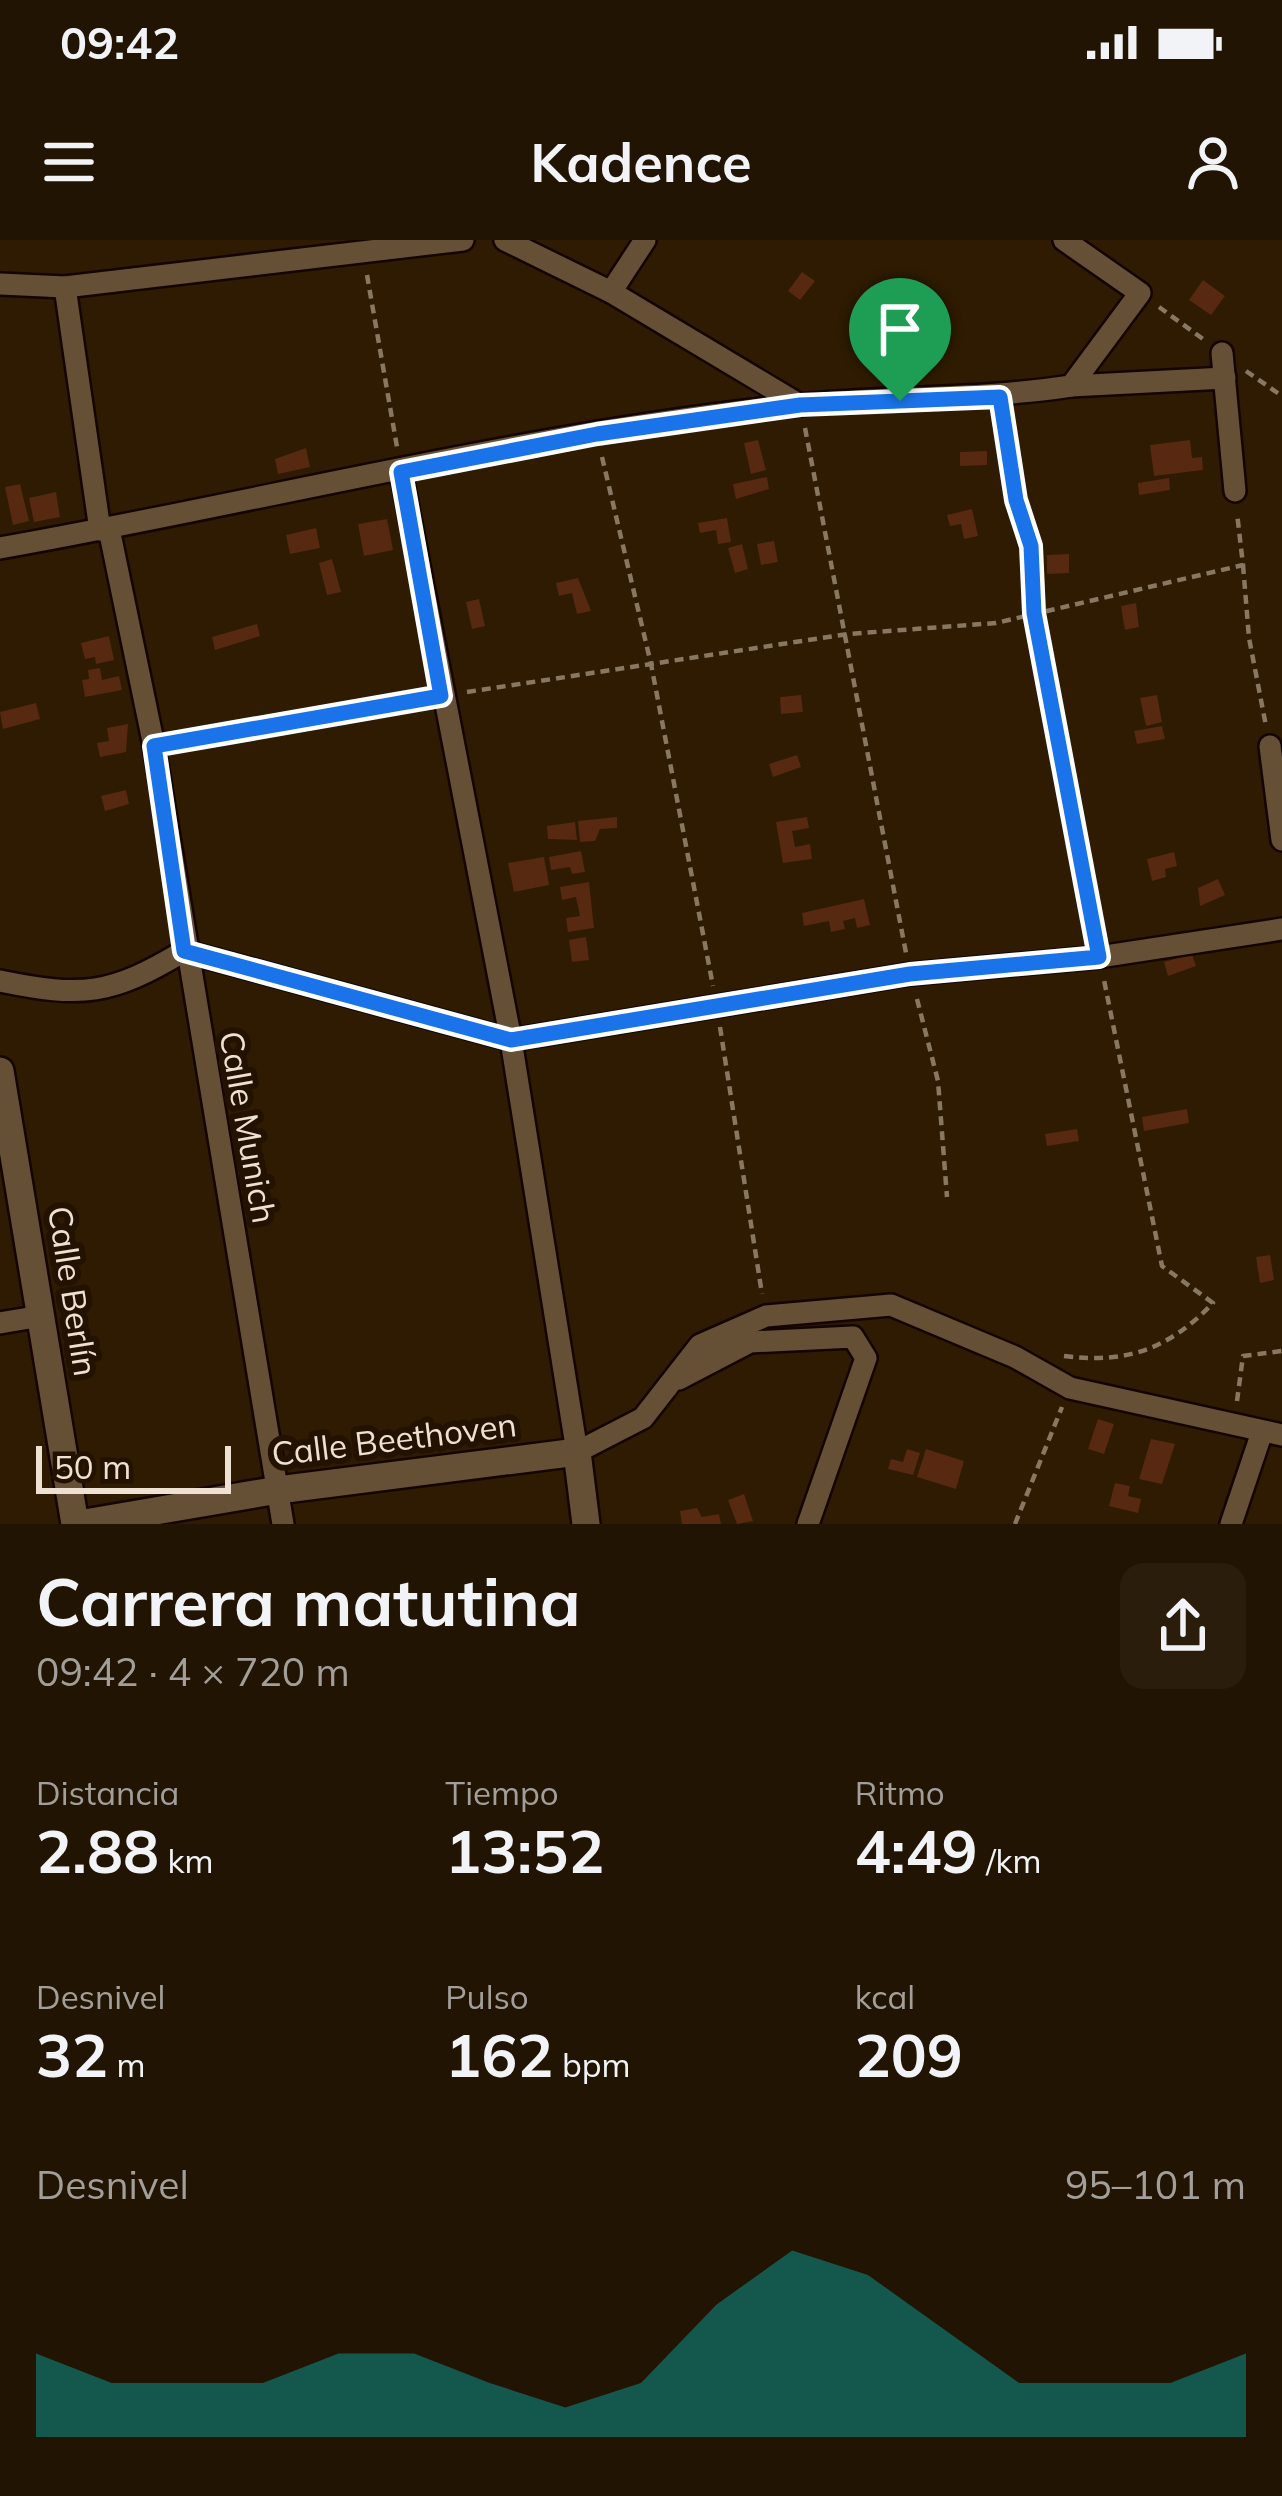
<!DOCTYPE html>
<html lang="es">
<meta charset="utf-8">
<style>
body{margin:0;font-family:Mulish,sans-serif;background:#2a1d0c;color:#f1f3f6;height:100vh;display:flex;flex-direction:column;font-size:45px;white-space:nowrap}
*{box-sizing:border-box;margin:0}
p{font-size:39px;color:#a29e99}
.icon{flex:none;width:66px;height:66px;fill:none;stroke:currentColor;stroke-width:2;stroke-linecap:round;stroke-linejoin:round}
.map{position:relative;height:1284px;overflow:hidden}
.details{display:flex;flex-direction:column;background:#221402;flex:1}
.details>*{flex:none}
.scale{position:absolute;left:36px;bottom:30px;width:195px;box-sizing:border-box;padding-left:12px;border:6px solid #eee1d2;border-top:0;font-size:33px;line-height:42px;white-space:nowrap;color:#eee1d2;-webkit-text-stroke:9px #241200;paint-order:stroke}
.pin{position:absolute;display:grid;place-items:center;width:102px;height:102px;color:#fff;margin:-123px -51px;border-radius:50% 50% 50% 0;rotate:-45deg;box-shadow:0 0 12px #0007}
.pin .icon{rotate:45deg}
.round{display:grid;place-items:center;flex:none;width:126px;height:126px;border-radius:24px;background:#2a1d0c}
.overview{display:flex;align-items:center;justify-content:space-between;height:204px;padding:0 36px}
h1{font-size:66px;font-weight:700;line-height:90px}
.metrics{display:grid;grid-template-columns:repeat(3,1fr);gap:18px;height:204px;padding:12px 36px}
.metrics div{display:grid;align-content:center}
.metrics b{font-size:60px;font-weight:700}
.metrics small{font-size:33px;font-weight:400}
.metrics p{font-size:33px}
.chart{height:336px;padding:24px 36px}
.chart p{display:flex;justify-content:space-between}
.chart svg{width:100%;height:216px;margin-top:12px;fill:#0f766e;opacity:.7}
.status{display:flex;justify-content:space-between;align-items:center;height:84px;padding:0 60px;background:#221402;direction:ltr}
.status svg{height:33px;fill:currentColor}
header{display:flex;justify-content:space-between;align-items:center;height:156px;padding:0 36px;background:#221402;font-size:54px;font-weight:700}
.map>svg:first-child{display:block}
.building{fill:#562910}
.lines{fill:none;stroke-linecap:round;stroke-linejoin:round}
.minor-casing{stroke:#150500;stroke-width:26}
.tertiary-casing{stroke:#150500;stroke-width:32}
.path{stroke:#887763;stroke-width:4.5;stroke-dasharray:9 6;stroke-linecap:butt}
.minor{stroke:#655036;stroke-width:21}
.tertiary{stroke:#655036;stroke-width:27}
.route-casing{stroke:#fff;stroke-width:24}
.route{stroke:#1a73e8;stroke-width:15}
.labels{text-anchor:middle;stroke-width:12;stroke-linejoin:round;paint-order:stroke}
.street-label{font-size:33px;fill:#eee1d2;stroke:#241200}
</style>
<div class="status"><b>09:42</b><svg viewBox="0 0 49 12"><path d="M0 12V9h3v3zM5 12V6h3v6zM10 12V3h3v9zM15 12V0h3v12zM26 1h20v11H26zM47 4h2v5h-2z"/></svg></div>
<header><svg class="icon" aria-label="menu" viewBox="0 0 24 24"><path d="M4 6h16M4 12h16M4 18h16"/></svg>Kadence<svg class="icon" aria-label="person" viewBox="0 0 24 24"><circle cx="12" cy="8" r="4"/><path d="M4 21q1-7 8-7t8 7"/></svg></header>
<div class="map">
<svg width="1282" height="1284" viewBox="0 0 1282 1284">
<rect width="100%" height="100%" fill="#2e1b02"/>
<g class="building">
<path d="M802 32 815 41 800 60 788 51Z"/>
<path d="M1203 40 1225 56 1211 75 1189 60Z"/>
<path d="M758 200 766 230 751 234 744 203Z"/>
<path d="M1190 200 1192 218 1202 217 1203 230 1154 236 1150 205Z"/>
<path d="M306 208 310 227 278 234 275 219Z"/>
<path d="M987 211V225L960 226V212Z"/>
<path d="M767 237 769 249 736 259 733 244Z"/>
<path d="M1169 238 1170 250 1139 255 1138 243Z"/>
<path d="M20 244 29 281 13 285 5 247Z"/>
<path d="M56 252 60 277 34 282 29 258Z"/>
<path d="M972 269 978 296 964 299 961 284 950 286 947 275Z"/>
<path d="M727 278 731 302 718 304 716 290 700 293 698 283Z"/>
<path d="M387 279 393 310 364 316 358 284Z"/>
<path d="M316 288 320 308 290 314 286 295Z"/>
<path d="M774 301 778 322 761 325 757 304Z"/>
<path d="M742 304 748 329 735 333 728 308Z"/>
<path d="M1069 314V333L1047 334V315Z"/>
<path d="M332 319 341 352 327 355 319 323Z"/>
<path d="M578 338 591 371 577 374 572 353 559 356 556 343Z"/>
<path d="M479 359 485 386 472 389 466 362Z"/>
<path d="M1136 363 1139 387 1125 390 1121 366Z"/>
<path d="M257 384 260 396 215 410 212 397Z"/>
<path d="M109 396 114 420 96 424 95 417 85 419 81 403Z"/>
<path d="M100 428 102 440 119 436 122 450 85 457 82 440 89 439 88 430Z"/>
<path d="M801 455 803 472 781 474 780 457Z"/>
<path d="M1157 455 1162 482 1146 486 1140 458Z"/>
<path d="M36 463 40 479 3 489 0 472Z"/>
<path d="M128 484 126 512 100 517 97 503 109 501 107 488Z"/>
<path d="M1162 486 1165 499 1137 504 1134 491Z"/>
<path d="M797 515 801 527 773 537 769 524Z"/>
<path d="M126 550 129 564 105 571 101 556Z"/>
<path d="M617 577V588L600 589 595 601 580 602 578 581Z"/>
<path d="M807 577 809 588 792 591 795 607 810 604 812 619 783 623 776 582Z"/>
<path d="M575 582 577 600 548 599 547 586Z"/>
<path d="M581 611 585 632 572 634 570 627 551 630 549 617Z"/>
<path d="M1174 612 1177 626 1165 629 1166 637 1152 641 1147 619Z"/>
<path d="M544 617 549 645 514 652 508 623Z"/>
<path d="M1218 639 1225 655 1200 666 1198 648Z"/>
<path d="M589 642 594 688 568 692 566 678 580 676 576 657 562 660 560 647Z"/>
<path d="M864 659 870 685 857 688 855 678 843 681 845 689 831 692 829 681 804 686 802 673Z"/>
<path d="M586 697 589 720 572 722 569 700Z"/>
<path d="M1192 714 1196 726 1168 736 1164 722Z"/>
<path d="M1187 869 1189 883 1144 891 1142 877Z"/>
<path d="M1077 889 1079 901 1047 906 1045 894Z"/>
<path d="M1270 1015 1274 1040 1260 1043 1256 1017Z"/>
<path d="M1098 1179 1114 1184 1104 1214 1088 1209Z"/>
<path d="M1151 1199 1175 1204 1162 1244 1139 1239Z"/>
<path d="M907 1209 920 1213 913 1235 888 1229 891 1219 903 1222Z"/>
<path d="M926 1209 964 1221 956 1249 917 1237Z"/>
<path d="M1115 1243 1130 1246 1128 1256 1141 1259 1138 1273 1109 1266Z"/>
<path d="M744 1254 753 1281 737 1284 728 1260Z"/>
<path d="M697 1268 702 1277 719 1274 721 1284H682L680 1271Z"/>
</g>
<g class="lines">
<g class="minor-casing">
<g id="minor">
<path d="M505 0 611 52 800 165"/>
<path d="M0 44 65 47 463 0"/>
<path d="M65 47 100 290"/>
<path d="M611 52 645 0"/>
<path d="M1222 113 1235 251"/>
<path d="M1071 146 1225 138"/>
<path d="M401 232 511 800 577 1212 643 1178 700 1105 766 1076 891 1065 1015 1117 1070 1148 1282 1195"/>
<path d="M109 289 154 506 283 1284"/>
<path d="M0 308C265 261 530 192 798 165 890 156 980 160 1071 146L1140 53 1064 0"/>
<path d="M1270 506 1282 600"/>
<path d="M0 741C83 758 111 755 184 711L511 800 910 734 1099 717 1282 689"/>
<path d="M0 1083 41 1076"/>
<path d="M679 1139 750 1102 853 1097 866 1118 808 1284"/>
<path d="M1231 1284 1262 1192"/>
</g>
</g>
<g class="tertiary-casing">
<g id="tertiary">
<path d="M0 831 75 1284"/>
<path d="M79 1284 278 1250 577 1212 586 1284"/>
</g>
</g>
<g class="path">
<path d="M367 35 397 207"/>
<path d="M1159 67 1203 99"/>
<path d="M1246 131 1282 156"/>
<path d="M1003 175 1016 260 1031 306 1034 373 1095 694"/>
<path d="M805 188 906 713"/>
<path d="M602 217 651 424 713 746"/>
<path d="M1243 325 1249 398 1266 486"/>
<path d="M467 452 848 394 996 383 1243 325 1237 273"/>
<path d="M177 502 420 460"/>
<path d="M917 759 938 841 947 957"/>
<path d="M720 787 762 1054"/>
<path d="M1064 1116C1127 1124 1169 1109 1213 1063L1162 1026 1104 740"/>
<path d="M1237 1161 1243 1116 1282 1111"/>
<path d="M1015 1284 1062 1167"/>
</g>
<use href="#minor" class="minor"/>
<use href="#tertiary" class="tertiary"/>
</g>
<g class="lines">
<g class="route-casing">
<path id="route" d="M1000 157 1016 260 1031 306 1034 373 1099 717 910 734 511 800 184 711 154 506 441 456 401 232 597 194 800 165Z"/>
</g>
<use href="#route" class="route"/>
</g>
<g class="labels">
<g class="street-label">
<text transform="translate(248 887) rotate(80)" y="12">Calle Munich</text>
<text transform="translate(73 1051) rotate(81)" y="12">Calle Berlín</text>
<text transform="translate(394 1199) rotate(-7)" y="12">Calle Beethoven</text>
</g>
</g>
</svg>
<div class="scale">50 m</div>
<div class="pin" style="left:900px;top:161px;background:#1e9e55"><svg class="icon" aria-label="arrive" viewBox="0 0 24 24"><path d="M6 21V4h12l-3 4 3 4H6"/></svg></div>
</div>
<section class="details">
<div class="overview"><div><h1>Carrera matutina</h1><p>09:42 · 4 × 720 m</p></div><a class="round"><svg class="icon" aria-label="share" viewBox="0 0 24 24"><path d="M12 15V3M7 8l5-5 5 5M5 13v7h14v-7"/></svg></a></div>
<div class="metrics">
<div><p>Distancia</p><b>2.88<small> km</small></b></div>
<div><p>Tiempo</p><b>13:52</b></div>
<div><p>Ritmo</p><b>4:49<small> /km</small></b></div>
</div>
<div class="metrics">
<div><p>Desnivel</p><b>32<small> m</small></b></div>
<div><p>Pulso</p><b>162<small> bpm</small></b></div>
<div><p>kcal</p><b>209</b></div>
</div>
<div class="chart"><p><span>Desnivel</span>95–101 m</p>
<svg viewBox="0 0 160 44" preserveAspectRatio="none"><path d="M0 44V27L10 33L20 33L30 33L40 27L50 27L60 33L70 38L80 33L90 17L100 6L110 11L120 22L130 33L140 33L150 33L160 27V44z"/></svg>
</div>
</section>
